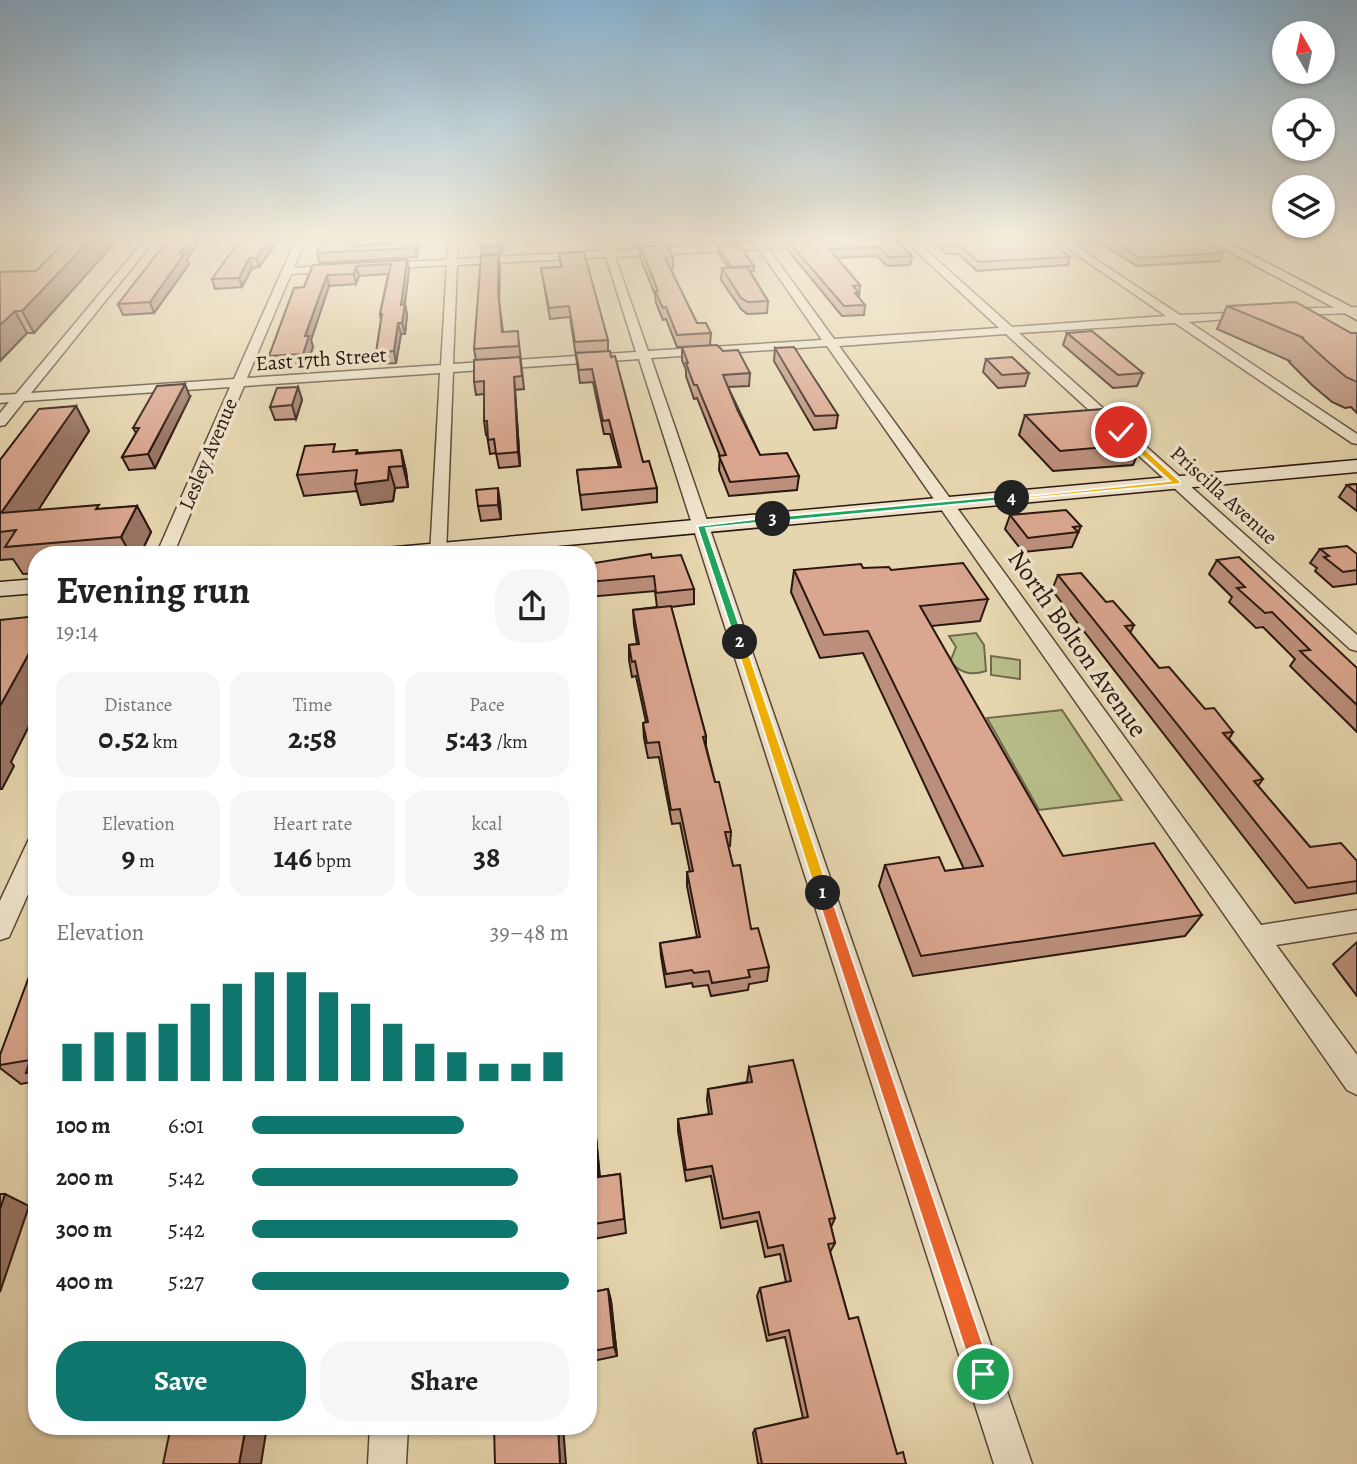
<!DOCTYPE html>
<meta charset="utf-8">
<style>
body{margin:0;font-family:Alegreya,serif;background:#f6f6f6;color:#222;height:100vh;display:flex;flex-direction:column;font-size:26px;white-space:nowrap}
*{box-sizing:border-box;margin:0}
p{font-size:23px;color:#767676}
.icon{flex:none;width:38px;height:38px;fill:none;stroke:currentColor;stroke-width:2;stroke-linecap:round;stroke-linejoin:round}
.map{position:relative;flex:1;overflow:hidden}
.details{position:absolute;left:28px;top:546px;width:569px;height:889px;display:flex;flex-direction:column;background:#fff;border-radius:28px;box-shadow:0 2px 5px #0004}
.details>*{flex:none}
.needle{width:46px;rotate:351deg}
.controls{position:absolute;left:1272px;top:21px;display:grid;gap:14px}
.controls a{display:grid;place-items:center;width:63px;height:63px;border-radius:50%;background:#fff;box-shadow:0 2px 5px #0004;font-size:35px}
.pin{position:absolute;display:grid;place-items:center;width:60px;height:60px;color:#fff;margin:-30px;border:4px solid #fff;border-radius:50%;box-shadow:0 2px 7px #0007}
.km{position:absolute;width:35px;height:35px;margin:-18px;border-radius:50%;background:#222;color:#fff;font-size:19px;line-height:35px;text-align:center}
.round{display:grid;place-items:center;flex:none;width:74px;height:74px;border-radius:28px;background:#f6f6f6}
.headline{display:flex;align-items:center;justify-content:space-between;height:119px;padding:0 28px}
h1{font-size:38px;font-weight:700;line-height:52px}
.metrics{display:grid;grid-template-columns:repeat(3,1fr);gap:10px;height:119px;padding:7px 28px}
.metrics div{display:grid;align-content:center;border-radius:18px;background:#f6f6f6;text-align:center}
.metrics b{font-size:30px;font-weight:700}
.metrics small{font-size:19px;font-weight:400}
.metrics p{font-size:19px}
.chart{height:196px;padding:14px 28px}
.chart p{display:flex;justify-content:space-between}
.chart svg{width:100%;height:126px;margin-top:7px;stroke:#0f766e;stroke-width:6}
.primary-button{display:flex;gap:14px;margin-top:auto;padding:14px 28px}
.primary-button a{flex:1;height:80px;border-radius:28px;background:#0f766e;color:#fff;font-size:28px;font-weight:700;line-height:80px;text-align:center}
.primary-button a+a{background:#f6f6f6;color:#222}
ul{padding:0 28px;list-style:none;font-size:23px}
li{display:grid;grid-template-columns:112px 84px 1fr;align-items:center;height:52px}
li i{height:18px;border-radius:9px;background:#0f766e}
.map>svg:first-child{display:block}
.green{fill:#b7bd89;stroke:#706a4c;stroke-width:2}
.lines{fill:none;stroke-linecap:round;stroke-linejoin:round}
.street-casing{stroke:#594738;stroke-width:3}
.secondary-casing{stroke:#2a1710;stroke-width:3}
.street{fill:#efe4cb;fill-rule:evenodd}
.secondary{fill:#efe4cb;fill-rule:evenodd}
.wall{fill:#bb8f7b;stroke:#2a1710;stroke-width:2}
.shaded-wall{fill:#997464;stroke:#2a1710;stroke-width:2}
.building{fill:#daa68f;stroke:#2a1710;stroke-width:2}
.split-1{fill:#f0652b;stroke:#fff;stroke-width:2}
.split-2{fill:#f5b400;stroke:#fff;stroke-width:2}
.split-3{fill:#22a559;stroke:#fff;stroke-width:2}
.split-4{fill:#22a559;stroke:#fff;stroke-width:2}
.split-5{fill:#f5b400;stroke:#fff;stroke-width:2}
.labels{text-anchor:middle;stroke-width:7;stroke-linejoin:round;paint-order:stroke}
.far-street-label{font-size:21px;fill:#2a1710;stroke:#efe4cb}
.street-label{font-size:26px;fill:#2a1710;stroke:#efe4cb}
</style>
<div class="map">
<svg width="1357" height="1464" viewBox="0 0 1357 1464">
<rect width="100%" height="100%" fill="#e6d6af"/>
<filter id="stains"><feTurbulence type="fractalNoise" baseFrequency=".00286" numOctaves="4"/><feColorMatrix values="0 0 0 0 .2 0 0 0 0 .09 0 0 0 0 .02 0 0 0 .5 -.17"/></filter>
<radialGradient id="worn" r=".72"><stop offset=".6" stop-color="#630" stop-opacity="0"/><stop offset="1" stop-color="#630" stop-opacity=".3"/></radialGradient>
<g class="green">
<path d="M976 633 984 645 986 671C971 676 961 673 950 662L956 647 949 636Z"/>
<path d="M991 656 1020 660V679L991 675Z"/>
<path d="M1062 710 1122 800 1039 810 987 718Z"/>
</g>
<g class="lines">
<g class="street-casing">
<g id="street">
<path d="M147 237H157L31 393 234 379 297 237H307L294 268 338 265 343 268 338 271 291 274 247 378 441 365 447 265 381 269 376 266 381 263 447 260 448 237H458L457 259 604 251 599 237H609L613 251 755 243 750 237H760L764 243 820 241 822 243 817 246 768 248 834 339 999 328 904 240 863 242V238L866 237H921L915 240 1012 327 1166 316 1051 237H1062L1180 315 1255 312V316L1251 317 1189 322 1357 434V444L1352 443 1175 323 1019 333 1357 635V651L1350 649 1006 334 839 346 1261 925 1357 910V932L1276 945 1357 1055V1095L1347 1090 827 346 651 358 1032 1464H994L639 359 453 372 446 555H430L440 373 244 386 173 555H156L230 387 24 401 5 425 0 426V413L9 402 0 403V395L16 394ZM759 249 822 340 648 351 615 257ZM606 257 636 352 453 364 457 265Z"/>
<path d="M1357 307V313L1284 315 1278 312 1284 309Z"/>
<path d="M37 836V874L9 937 0 940V901L29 839Z"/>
<path d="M370 1426H408L406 1464H368Z"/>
</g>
</g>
<g class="secondary-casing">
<g id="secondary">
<path d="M1202 237H1218L1357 310V320Z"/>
<path d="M1357 460V472L460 555H374L377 550 385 548Z"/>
<path d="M37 579V593L0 596V582Z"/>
</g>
</g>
<use href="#street" class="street"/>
<use href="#secondary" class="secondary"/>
</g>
<g class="wall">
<path d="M70 237H120L34 333H27L0 361V272L36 271Z"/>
<path d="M281 237 259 267 252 268 242 287 215 289 212 279Z"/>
<path d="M324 237H360L357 246 392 243 420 237 417 257 320 263 317 253Z"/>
<path d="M480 237H504V250L499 254 482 255Z"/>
<path d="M626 237H662V245L630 246Z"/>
<path d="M697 237H733V241L700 242Z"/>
<path d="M778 237H833L779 239Z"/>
<path d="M846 237 912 256 910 265 887 266 877 256 837 258 860 285 859 298 865 305 864 315 842 316 787 249 788 241Z"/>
<path d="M928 237H1061L1058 245H1057L1056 247 1070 257 1068 265 977 271 958 254H947Z"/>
<path d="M1066 237H1193L1223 253 1220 261 1137 266 1100 243 1078 244Z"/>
<path d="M640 246 673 257V268H670L697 323 711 333 710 345 723 351 750 373 749 386 728 387 760 455 799 476 797 490 729 496 719 470 720 456 697 398 694 399 686 376V370L682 360V347H677L666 319 663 320 656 303 655 295 640 257Z"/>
<path d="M718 247 754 266V271H750L768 301 767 313 747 314 741 309 721 280 722 268H728L718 253Z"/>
<path d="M559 253 608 340V351L643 462 657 488V502L582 510 577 470 619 467 610 434H604L593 382 580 383 570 317 550 319 541 268 561 267Z"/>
<path d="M187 259 189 264 154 313 123 315 118 304Z"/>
<path d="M407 260 409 270 405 304 407 315 405 334H401L396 363 379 364 376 353 381 320 380 314 388 274 359 276 356 284 329 286 311 340 313 347 306 366 273 368 269 356 304 287 313 265Z"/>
<path d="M500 265 499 301 503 332 519 343 524 389 515 390 520 466 499 468 496 453 490 454 487 435H486L484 421V394L476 395 474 382 476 360 474 349Z"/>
<path d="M1227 306 1351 333H1357V413L1351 407 1345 408 1332 402 1312 385 1289 362 1290 361 1217 329Z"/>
<path d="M1067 333 1143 373 1137 386 1113 388 1063 345Z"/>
<path d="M775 348 838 415 836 428 814 430 774 361Z"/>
<path d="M986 359 1029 373 1025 386 998 388 983 372Z"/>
<path d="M298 387 302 400 296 419 275 420 270 407Z"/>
<path d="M190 397 155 468 129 470 122 457 136 433 133 428Z"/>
<path d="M76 406 89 431 38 510 101 509 137 506 151 532 140 555H37V573L23 574 13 559 0 560V460Z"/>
<path d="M1025 415 1142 444 1133 465 1053 471 1019 435Z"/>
<path d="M357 450 358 453 401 450 406 471 408 487 395 488 393 501 361 505 357 491 304 496 297 475 337 452Z"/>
<path d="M1357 484V511L1339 497 1347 485Z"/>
<path d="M500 502 501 519 481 521 478 506Z"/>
<path d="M1010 515 1081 526 1072 547 1023 552 1005 529Z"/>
<path d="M1320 549 1357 554V584L1333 587 1315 571 1317 568 1310 563Z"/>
<path d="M652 558 694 589V604L671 607 706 736V746L715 782 731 832 730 846H728L733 866 751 929 769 967 767 981 749 984 748 990 711 996 708 985 693 987 692 983 666 987 661 956 660 943 697 937 687 886V872H690L680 823 672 824 659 757 648 758 644 738 643 723 646 722 636 676 632 677 629 660V645L637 644 634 625 633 610 657 607 655 591 588 597V564Z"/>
<path d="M1217 560 1357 668V732L1290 666 1295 659 1263 627 1256 628 1229 602 1232 597 1209 574Z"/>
<path d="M863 568 891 570 988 599 980 621 931 626 1063 856 1202 915 1185 936 913 976 879 886 885 865 945 871 964 869 863 653 820 658 791 592 794 570Z"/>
<path d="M1058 575 1106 602 1134 625 1130 633 1159 668 1205 709 1233 732 1229 739 1263 779 1258 786 1310 847 1357 861V893L1295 903 1052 590Z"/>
<path d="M1357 942V996L1333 964Z"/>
<path d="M37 973V1081L21 1084 0 1068V1055Z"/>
<path d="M749 1067 835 1218 831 1227 835 1243 830 1252 849 1319 897 1454 906 1464H758L753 1433 755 1429 803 1418 785 1337 767 1341 757 1296 760 1288 786 1282 780 1254 765 1257 757 1221 721 1228 711 1176 686 1181 678 1131V1119L709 1114 707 1100 708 1089 747 1082Z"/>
<path d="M588 1121 596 1137 600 1177 620 1174 626 1233 588 1240Z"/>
<path d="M608 1289 611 1301 617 1356 588 1362V1293Z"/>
</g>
<g class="shaded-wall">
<path d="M93 237H120L34 333 22 311Z"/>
<path d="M191 237H202L187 259 189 264 154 313 150 302 179 254Z"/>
<path d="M271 237H281L259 267 256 258Z"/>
<path d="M354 237H360L355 251 351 246Z"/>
<path d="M417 237H420L417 257 415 248Z"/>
<path d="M503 237 504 250 499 254 498 246Z"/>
<path d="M498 255 500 265 499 301 498 290Z"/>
<path d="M249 258 252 268 242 287 239 278Z"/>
<path d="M407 260 409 270 403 315 401 305Z"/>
<path d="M356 266 359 276 356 284 354 274Z"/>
<path d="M327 275 329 286 311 340 313 347 306 366 303 354 305 336Z"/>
<path d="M405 304 407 315 405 334 402 323Z"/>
<path d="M15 311 27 333 0 361V325Z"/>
<path d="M398 323 401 334 396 363 394 351Z"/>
<path d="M514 377 515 390 520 466 518 452Z"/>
<path d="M185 384 190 397 155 468 148 454Z"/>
<path d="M298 387 302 400 296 419 292 405Z"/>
<path d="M76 406 89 431 21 537 1 513Z"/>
<path d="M401 450 406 471 408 487 403 466Z"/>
<path d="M389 467 395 488 393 501 361 505 355 484Z"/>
<path d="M498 488 500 502 501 519 498 505Z"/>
<path d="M137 506 151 532 140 555H131L121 537Z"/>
<path d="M37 639V710L11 762 14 766 2 789H0V706Z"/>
<path d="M593 1120 596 1137 601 1193 598 1177Z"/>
<path d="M5 1194 29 1206 0 1292V1209Z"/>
<path d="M608 1289 611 1301 617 1356 614 1347Z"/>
<path d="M246 1426H267L261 1464H239Z"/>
<path d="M558 1426H563L566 1464H560Z"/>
</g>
<g class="building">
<path d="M70 237H93L22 311H15L0 325V272L36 271Z"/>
<path d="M170 237H191L179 254 185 253 150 302 118 304Z"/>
<path d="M242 237H271L256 258H249L239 278 212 279Z"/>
<path d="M324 237H354L351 246 392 243 393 237H417L415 248 317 253Z"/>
<path d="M480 237H503V242L498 246 480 247Z"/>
<path d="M629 237H662L630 238Z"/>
<path d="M846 237H893L912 256 888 257 879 247 829 249 860 285 853 286 859 293H855L865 305 844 306 788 241Z"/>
<path d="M938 237H1059L1047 238 1057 245H1053L1070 257 979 262 960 246H949Z"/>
<path d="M1106 237H1193L1223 253 1140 258Z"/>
<path d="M667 245 673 257 665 258 697 323H706L711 333 677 335 666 307 663 308 655 291H658L640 246Z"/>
<path d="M740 246 754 266 731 267 718 247Z"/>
<path d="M584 252 608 340 575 342 569 306 549 308 541 268 562 267 559 253Z"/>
<path d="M498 255V290L502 332 518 331 519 346 474 349 481 256Z"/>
<path d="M407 260 401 305 405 304 402 323H398L394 351 376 353 382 314H380L391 264 356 266 354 274 327 275 305 336H309L303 354 269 356 294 288 304 287 313 265Z"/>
<path d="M747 267 768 301 748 302 741 298 722 268Z"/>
<path d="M1296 302 1351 333H1357V382L1346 377 1326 360 1302 338H1304L1227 306Z"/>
<path d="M1092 331 1143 373 1118 375 1067 333Z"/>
<path d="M717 345 723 351 738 350 750 373 723 375 737 409 760 455 787 453 799 476 730 482 719 456 726 455 697 385H694L686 363H688L682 347Z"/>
<path d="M794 347 838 415 815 416 775 348Z"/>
<path d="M610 351 611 357 615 356 643 462 649 461 657 488 580 495 577 470 621 467 609 420 603 421 592 369 579 370 576 353Z"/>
<path d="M520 357 522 376 514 377 518 452 496 454 494 439 488 440 487 421H484V381L474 382V360Z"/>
<path d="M1012 357 1029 373 1002 375 986 359Z"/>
<path d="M185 384 148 454 122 457 139 428H133L157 386Z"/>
<path d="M298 387 292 405 270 407 277 388Z"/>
<path d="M76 406 1 513 99 505 96 509 137 506 121 537 5 547 16 530 0 532V460L39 409Z"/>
<path d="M1103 409 1142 444 1060 451 1025 415Z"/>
<path d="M335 444 333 452 357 450 356 454 401 450 403 466 389 467 388 480 355 484 357 470 297 475 305 446Z"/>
<path d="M1357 484V493L1347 485Z"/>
<path d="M498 488V505L478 506 476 490Z"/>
<path d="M1066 510 1081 526 1073 527 1078 532 1028 538 1010 515Z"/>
<path d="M1347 546 1357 554V570L1343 572 1324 557 1329 556 1320 549Z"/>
<path d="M651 554 652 558 681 555 694 589 656 593 654 576 588 582V564Z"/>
<path d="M1239 557 1357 668V705L1300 651 1310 650 1272 612 1265 613 1237 588 1245 587 1217 560Z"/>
<path d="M963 563 988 599 920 606 1063 856 1154 843 1202 915 921 956 885 865 939 857 945 871 983 866 868 631 824 635 794 570 861 564 863 568 889 567 891 570Z"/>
<path d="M1081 573 1106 602 1113 601 1134 625 1125 626 1159 668 1169 667 1205 709 1214 708 1233 732 1223 733 1263 779 1254 781 1310 847 1341 843 1357 861V881L1308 888 1058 575Z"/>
<path d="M671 606 706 736 703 737 715 782H719L731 832H725L733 866 740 865 751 929 758 928 769 967 748 970 750 977 712 983 709 971 694 973 692 970 666 974 660 943 700 937 687 872 693 871 680 809 671 810 659 742 647 743 643 723 648 722 635 661 632 662 629 645 639 644 633 610Z"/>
<path d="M37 616V639L0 706V620Z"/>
<path d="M37 973V1071L26 1073 30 1060 0 1065V1055L30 974Z"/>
<path d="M793 1060 835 1218 829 1219 835 1243 828 1244 849 1319 858 1317 897 1454 903 1452 906 1464H762L755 1429 808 1417 789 1330 769 1335 760 1288 791 1281 783 1245 768 1248 759 1212 723 1219 712 1166 686 1170 678 1119 712 1114 708 1089 752 1082 749 1067Z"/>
<path d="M593 1120 598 1177 620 1174 624 1219 588 1225V1121Z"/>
<path d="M0 1194H5L0 1209Z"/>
<path d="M608 1289 614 1347 588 1352V1293Z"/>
<path d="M171 1426H246L239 1464H163Z"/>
<path d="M494 1426H558L560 1464H495Z"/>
</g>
<linearGradient id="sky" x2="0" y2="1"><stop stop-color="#89b5d4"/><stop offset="0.54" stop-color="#f4eddb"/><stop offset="1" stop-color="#f4eddb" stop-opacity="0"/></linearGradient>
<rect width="1357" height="442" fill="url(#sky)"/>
<path class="split-1" d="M823 887 830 893 993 1374 990 1381 983 1384 976 1381 973 1374 816 893Z"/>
<path class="split-2" d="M740 639 745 642 830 893 823 898 816 893 735 642Z"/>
<path class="split-3" d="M773 517 776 521 706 528 745 642 736 644 697 526Z"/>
<path class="split-4" d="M1012 495 1015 499 773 522 769 519 773 517Z"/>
<path class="split-5" d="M1118 430H1124L1180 481V484L1012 500 1008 498 1170 481 1118 434Z"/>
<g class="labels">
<g class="far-street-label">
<text transform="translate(321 359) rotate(-4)" y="7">East 17th Street</text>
<text transform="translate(208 454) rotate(-67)" y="7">Lesley Avenue</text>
<text transform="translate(1224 495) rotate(42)" y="7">Priscilla Avenue</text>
</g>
<g class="street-label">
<text transform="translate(1078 643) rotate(55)" y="9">North Bolton Avenue</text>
</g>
</g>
<rect width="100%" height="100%" filter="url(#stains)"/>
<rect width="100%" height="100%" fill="url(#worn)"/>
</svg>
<div class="controls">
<a><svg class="needle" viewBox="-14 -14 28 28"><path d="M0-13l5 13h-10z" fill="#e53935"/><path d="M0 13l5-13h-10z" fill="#767676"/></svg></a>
<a><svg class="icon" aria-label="locate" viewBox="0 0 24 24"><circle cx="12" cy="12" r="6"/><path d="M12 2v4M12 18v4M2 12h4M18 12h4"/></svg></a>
<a><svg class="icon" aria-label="layers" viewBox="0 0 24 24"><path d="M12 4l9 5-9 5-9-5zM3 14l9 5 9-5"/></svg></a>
</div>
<div class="pin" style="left:983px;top:1374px;background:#1e9e55"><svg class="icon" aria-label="arrive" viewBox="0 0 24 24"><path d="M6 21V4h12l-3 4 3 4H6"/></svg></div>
<div class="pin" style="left:1121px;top:432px;background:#d93025"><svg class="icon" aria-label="check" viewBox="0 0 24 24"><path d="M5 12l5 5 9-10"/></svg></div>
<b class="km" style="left:823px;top:893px">1</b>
<b class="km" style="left:740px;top:642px">2</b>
<b class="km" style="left:773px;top:519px">3</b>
<b class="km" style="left:1012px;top:498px">4</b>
<section class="details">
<div class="headline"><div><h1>Evening run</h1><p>19:14</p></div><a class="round"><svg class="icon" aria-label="share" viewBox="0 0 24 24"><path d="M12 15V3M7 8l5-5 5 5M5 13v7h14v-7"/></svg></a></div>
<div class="metrics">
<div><p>Distance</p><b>0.52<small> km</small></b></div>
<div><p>Time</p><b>2:58</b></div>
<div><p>Pace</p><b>5:43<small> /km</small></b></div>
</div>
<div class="metrics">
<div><p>Elevation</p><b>9<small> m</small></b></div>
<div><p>Heart rate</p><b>146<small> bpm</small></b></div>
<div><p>kcal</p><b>38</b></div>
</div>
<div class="chart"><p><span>Elevation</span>39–48 m</p>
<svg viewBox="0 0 160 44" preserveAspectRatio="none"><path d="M5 44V31M15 44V27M25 44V27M35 44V24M45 44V17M55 44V10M65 44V6M75 44V6M85 44V13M95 44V17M105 44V24M115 44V31M125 44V34M135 44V38M145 44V38M155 44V34"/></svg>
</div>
<ul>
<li><b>100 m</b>6:01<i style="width:67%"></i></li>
<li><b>200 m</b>5:42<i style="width:84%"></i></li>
<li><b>300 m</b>5:42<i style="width:84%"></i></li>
<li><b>400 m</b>5:27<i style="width:100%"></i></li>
</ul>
<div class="primary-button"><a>Save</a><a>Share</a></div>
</section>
</div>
